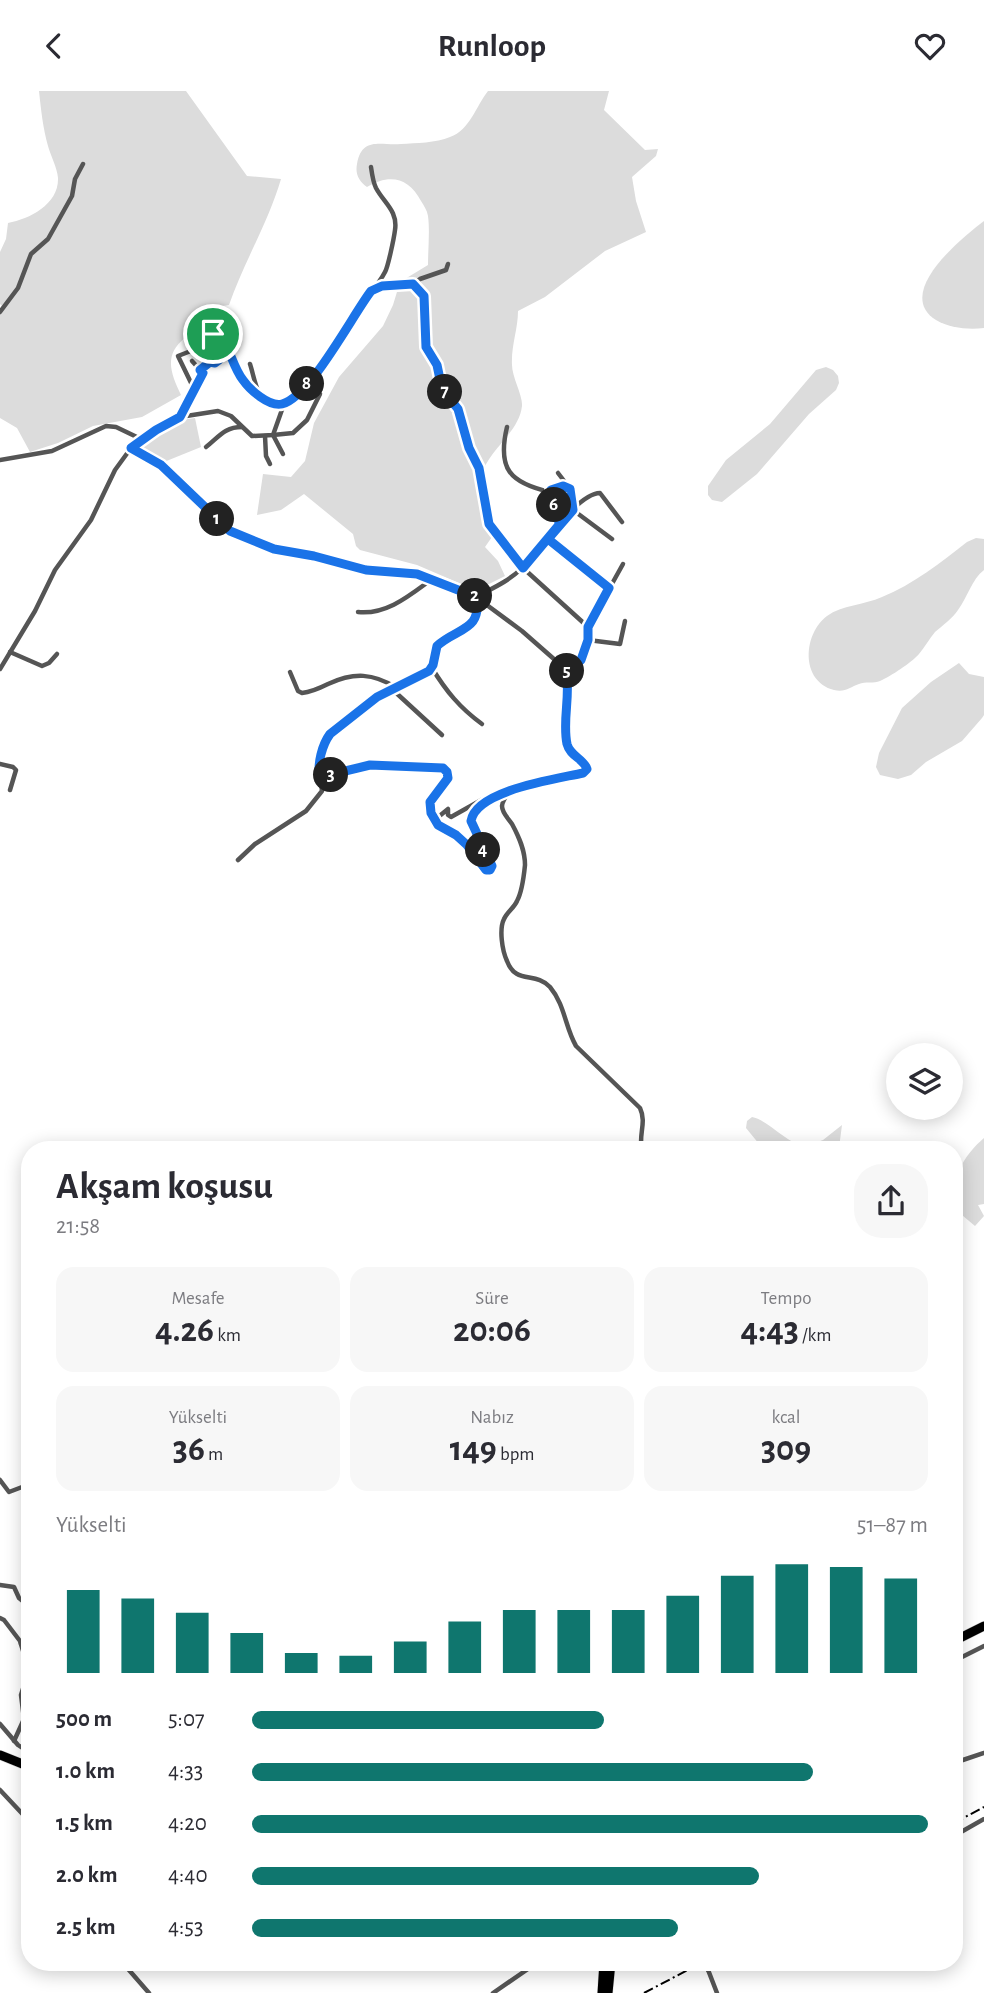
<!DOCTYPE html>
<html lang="tr">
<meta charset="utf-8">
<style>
body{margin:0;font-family:"Alegreya Sans",sans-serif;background:#f7f7f7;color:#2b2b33;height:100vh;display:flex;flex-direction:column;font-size:26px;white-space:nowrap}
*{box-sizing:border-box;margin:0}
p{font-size:23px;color:#7c7c81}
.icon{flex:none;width:38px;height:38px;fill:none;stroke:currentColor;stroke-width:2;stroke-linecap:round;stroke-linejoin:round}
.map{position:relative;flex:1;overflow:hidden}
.details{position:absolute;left:21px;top:1050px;width:942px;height:830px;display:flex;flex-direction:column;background:#fff;border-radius:28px;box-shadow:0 4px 18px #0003}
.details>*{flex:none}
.controls{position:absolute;left:886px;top:952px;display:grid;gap:14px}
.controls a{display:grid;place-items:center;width:77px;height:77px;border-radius:50%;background:#fff;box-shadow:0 4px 18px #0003;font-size:35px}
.pin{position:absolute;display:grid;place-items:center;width:60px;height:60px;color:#fff;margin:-30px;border:4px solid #fff;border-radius:50%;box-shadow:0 2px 7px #0007}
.km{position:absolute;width:35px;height:35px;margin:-18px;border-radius:50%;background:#222;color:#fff;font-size:19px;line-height:35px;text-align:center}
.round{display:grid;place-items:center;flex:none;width:74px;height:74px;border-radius:28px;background:#f7f7f7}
.head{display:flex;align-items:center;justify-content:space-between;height:119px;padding:0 35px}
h1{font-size:38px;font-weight:700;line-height:52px}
.stats{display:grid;grid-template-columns:repeat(3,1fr);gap:10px;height:119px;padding:7px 35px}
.stats div{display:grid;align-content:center;border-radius:18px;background:#f7f7f7;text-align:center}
.stats b{font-size:35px;font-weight:700}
.stats small{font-size:19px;font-weight:400}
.stats p{font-size:19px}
.chart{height:196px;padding:14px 35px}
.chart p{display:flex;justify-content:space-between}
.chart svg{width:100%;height:126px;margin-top:7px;stroke:#0f766e;stroke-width:6}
ul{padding:0 35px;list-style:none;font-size:23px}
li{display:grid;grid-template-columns:112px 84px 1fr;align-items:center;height:52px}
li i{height:18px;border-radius:9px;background:#0f766e}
header{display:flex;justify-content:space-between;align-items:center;height:91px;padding:0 35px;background:#fff;font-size:32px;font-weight:700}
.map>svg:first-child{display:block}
.green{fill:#dcdcdc}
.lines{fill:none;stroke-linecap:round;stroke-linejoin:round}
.highway-casing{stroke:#dbdbdb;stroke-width:10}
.street{stroke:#555;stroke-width:4.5}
.highway{stroke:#000;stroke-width:9}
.rail{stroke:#000;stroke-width:2;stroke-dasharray:10 3.5 2 3.5;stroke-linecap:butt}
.route-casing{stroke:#fff;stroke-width:14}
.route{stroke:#1a73e8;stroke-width:9}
</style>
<header><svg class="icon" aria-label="back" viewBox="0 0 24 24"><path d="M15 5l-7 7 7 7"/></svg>Runloop<svg class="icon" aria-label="heart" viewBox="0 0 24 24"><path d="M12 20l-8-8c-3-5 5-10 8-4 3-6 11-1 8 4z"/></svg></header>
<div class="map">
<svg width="984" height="1902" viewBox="0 0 984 1902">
<rect width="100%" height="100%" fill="#fff"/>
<g class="green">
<path d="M39 0H186L247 85 281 88C268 132 244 171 229 214L222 215 215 239 204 247H185C163 264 171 283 181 304L142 326 93 335 58 352 30 361 17 337 0 327V219L2 215 0 213V161L6 148 8 132C30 128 59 113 58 87 57 76 51 66 48 55 43 37 41 19 39 0Z"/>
<path d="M488 0H609L604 19 645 59 658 58 656 65 632 86 636 110 646 141 605 160 545 206 518 220C518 238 511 255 512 274 512 286 523 305 522 315 519 342 488 359 481 385 477 402 489 426 494 443L485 456 498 470 505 485 481 497 473 498 417 474 360 459 356 455 353 443 304 403 281 419 257 424 263 383 291 386 305 370 314 332 339 286 383 235 393 214 400 191 428 174C428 158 430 140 428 125 427 119 424 115 421 110 409 87 390 82 367 96 359 90 355 83 357 73 362 45 381 55 401 53 416 52 436 52 450 46 470 39 476 15 488 0Z"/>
<path d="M984 130V237C968 239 950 237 936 229 893 202 963 146 984 130Z"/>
<path d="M826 276 833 279 838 285 839 292 836 299 809 323 757 383 722 411 712 409 708 404V395L726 369 770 333 816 279Z"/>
<path d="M195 327 201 356 164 371 136 356 175 330Z"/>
<path d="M976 447 984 448V479C972 488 967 507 958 519 952 528 943 534 935 541 929 548 925 556 919 563 911 572 891 585 880 590 874 593 865 590 859 593 850 596 845 602 834 599 800 590 803 543 827 525 842 514 864 514 882 506 912 494 942 471 967 451Z"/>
<path d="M959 572 969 583 984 586V624L982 627 962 650 926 671 911 684 898 688 880 684 876 676 879 662 902 617 931 591Z"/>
<path d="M752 1026C766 1028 786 1051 804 1056L823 1049 842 1034 839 1057 838 1059H764L746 1037 747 1030Z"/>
<path d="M984 1047V1113L978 1114 984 1125 975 1135 956 1119C946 1092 965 1063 984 1047Z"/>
</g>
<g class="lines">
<g class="highway-casing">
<g id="highway">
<path d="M954 1550 984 1535"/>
<path d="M0 1664 30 1676"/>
<path d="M602 1902 604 1871"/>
<path d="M608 1902 611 1871"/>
</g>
</g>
<g class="street">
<path d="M413 193 420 188 446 179 448 173"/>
<path d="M371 200 382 195 413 193 424 205 426 256 437 274 442 298 458 319 469 357 479 377 489 433 523 477 588 536"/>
<path d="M0 221 18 197 31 163 48 148 72 105 75 88 83 73"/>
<path d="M250 273C255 288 256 309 273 313 304 320 342 241 356 220 365 207 378 195 385 181 388 176 394 147 395 139 398 120 384 112 376 97 373 91 372 83 371 76"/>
<path d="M200 279 210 271 215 272 219 269 213 243 218 242 224 249 243 289 259 303"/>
<path d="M194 298 178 265 201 256 210 271"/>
<path d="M180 325 203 282 192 270"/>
<path d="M507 336C497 378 510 392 550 401"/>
<path d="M265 345 266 365 270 373"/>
<path d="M206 356C219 346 224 336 242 336"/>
<path d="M131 357 161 374 230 440 244 447 274 459 314 465 366 479 417 483 476 506 522 540 563 576 567 585 565 635 568 653 571 662 585 673 587 678 581 683 520 696C513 700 503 705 502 715 502 722 508 727 512 733 519 746 525 759 525 774 524 784 522 801 517 810 514 817 507 821 504 828 499 838 502 859 507 870 516 894 535 880 550 896 565 914 565 936 576 955L640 1017C647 1032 638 1044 642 1059"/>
<path d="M283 363 273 344 293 342 307 329 320 303"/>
<path d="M0 369 52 360 106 335 116 336 141 348"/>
<path d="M558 382 568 395"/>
<path d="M559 433C560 420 550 414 550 403L554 396 566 395 572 400 573 419 612 448"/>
<path d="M548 448 609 497"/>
<path d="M358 521C387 524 410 504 432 488"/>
<path d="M588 549 620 553 625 530"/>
<path d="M10 561 42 575 49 572 57 563"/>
<path d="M432 577C446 600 460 617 482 633"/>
<path d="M0 578 35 520 55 479 91 429 115 379 131 357 156 339 180 326 218 320 231 325 252 345 273 344 284 313"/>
<path d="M566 580 581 569 588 549V536L623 473"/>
<path d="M290 581 298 600 302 602C311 601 320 597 328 593 354 581 373 582 397 597"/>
<path d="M393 599 442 644"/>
<path d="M0 673 13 676 16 679 10 699"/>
<path d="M320 686 371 674 443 677 448 684 447 691 430 715 431 722 437 727 448 718V724L451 726 492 703 501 702"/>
<path d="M434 727C439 737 447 738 456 744 468 753 478 766 486 779H490L492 775 472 733C470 716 497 703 511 701"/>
<path d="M238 769 255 753 306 720 322 700 319 675 326 649 330 643 377 606 429 581C435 572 432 562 438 554 454 535 484 544 476 506 493 497 509 490 522 477 539 460 577 402 600 402L622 431"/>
<path d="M0 1389 9 1401 30 1393"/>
<path d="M0 1494 14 1496 19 1507 30 1516"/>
<path d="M0 1527 4 1529 20 1550 29 1579 21 1604 24 1628 14 1650"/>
<path d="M21 1553 30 1546"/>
<path d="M954 1570 984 1555"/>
<path d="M0 1633 18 1654 30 1662"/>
<path d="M954 1672 984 1662"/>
<path d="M0 1699 30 1731"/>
<path d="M954 1745 984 1728"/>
<path d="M122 1871 149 1902"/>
<path d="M705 1871 717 1902"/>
<path d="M708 1879 724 1871"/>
<path d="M493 1902 538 1871"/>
</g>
<use href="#highway" class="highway"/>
<g class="rail">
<path d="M954 1732 984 1716"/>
<path d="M644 1902 703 1871"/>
</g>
</g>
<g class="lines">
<g class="route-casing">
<path id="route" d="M213 243 219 269 215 272 210 271 200 279 203 282 180 326 156 339 131 357 161 374 230 440 274 458 314 465 366 479 417 483 476 506C483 540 456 537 437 555L433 574 429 580 377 606 330 643C322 654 317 673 320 686L370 674 443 677 447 681 448 687 430 711 431 722 438 734 456 744 467 754 486 779H490L492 775 471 730C476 699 557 688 583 682L587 678C584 668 570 665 567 653 562 629 571 604 566 580L581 569 588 549V536L609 497 548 448 573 419 570 398 563 395 551 399 550 406 558 421 559 434 523 477 489 433 479 377 469 357 458 318 442 298 437 274 426 256 424 205 413 193 382 195 371 200C352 225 310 306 282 313 269 316 250 299 243 289 232 275 230 255 218 242L213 243"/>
</g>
<use href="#route" class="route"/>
</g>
</svg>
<div class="controls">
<a><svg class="icon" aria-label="layers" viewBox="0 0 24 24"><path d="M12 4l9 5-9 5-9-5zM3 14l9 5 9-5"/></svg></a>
</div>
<div class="pin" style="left:213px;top:243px;background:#1e9e55"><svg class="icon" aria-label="arrive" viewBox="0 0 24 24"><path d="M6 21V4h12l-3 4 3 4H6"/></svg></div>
<b class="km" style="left:217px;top:428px">1</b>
<b class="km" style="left:475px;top:505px">2</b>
<b class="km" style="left:331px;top:684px">3</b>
<b class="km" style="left:483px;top:759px">4</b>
<b class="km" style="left:567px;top:580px">5</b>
<b class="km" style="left:554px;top:414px">6</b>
<b class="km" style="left:445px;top:301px">7</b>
<b class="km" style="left:307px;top:293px">8</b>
<section class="details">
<div class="head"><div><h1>Akşam koşusu</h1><p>21:58</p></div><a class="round"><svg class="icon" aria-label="share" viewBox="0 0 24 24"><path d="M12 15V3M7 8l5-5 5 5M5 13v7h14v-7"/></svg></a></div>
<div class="stats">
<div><p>Mesafe</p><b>4.26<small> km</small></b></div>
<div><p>Süre</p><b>20:06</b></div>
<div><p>Tempo</p><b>4:43<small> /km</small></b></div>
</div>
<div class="stats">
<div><p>Yükselti</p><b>36<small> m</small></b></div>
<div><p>Nabız</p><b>149<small> bpm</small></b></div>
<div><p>kcal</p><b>309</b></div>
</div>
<div class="chart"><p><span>Yükselti</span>51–87 m</p>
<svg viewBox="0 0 160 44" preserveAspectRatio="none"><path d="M5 44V15M15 44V18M25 44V23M35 44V30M45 44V37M55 44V38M65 44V33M75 44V26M85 44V22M95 44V22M105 44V22M115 44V17M125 44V10M135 44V6M145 44V7M155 44V11"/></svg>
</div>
<ul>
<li><b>500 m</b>5:07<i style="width:52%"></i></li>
<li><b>1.0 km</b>4:33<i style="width:83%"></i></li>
<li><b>1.5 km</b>4:20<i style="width:100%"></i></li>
<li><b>2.0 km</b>4:40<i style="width:75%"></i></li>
<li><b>2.5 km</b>4:53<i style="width:63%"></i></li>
</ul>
</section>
</div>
